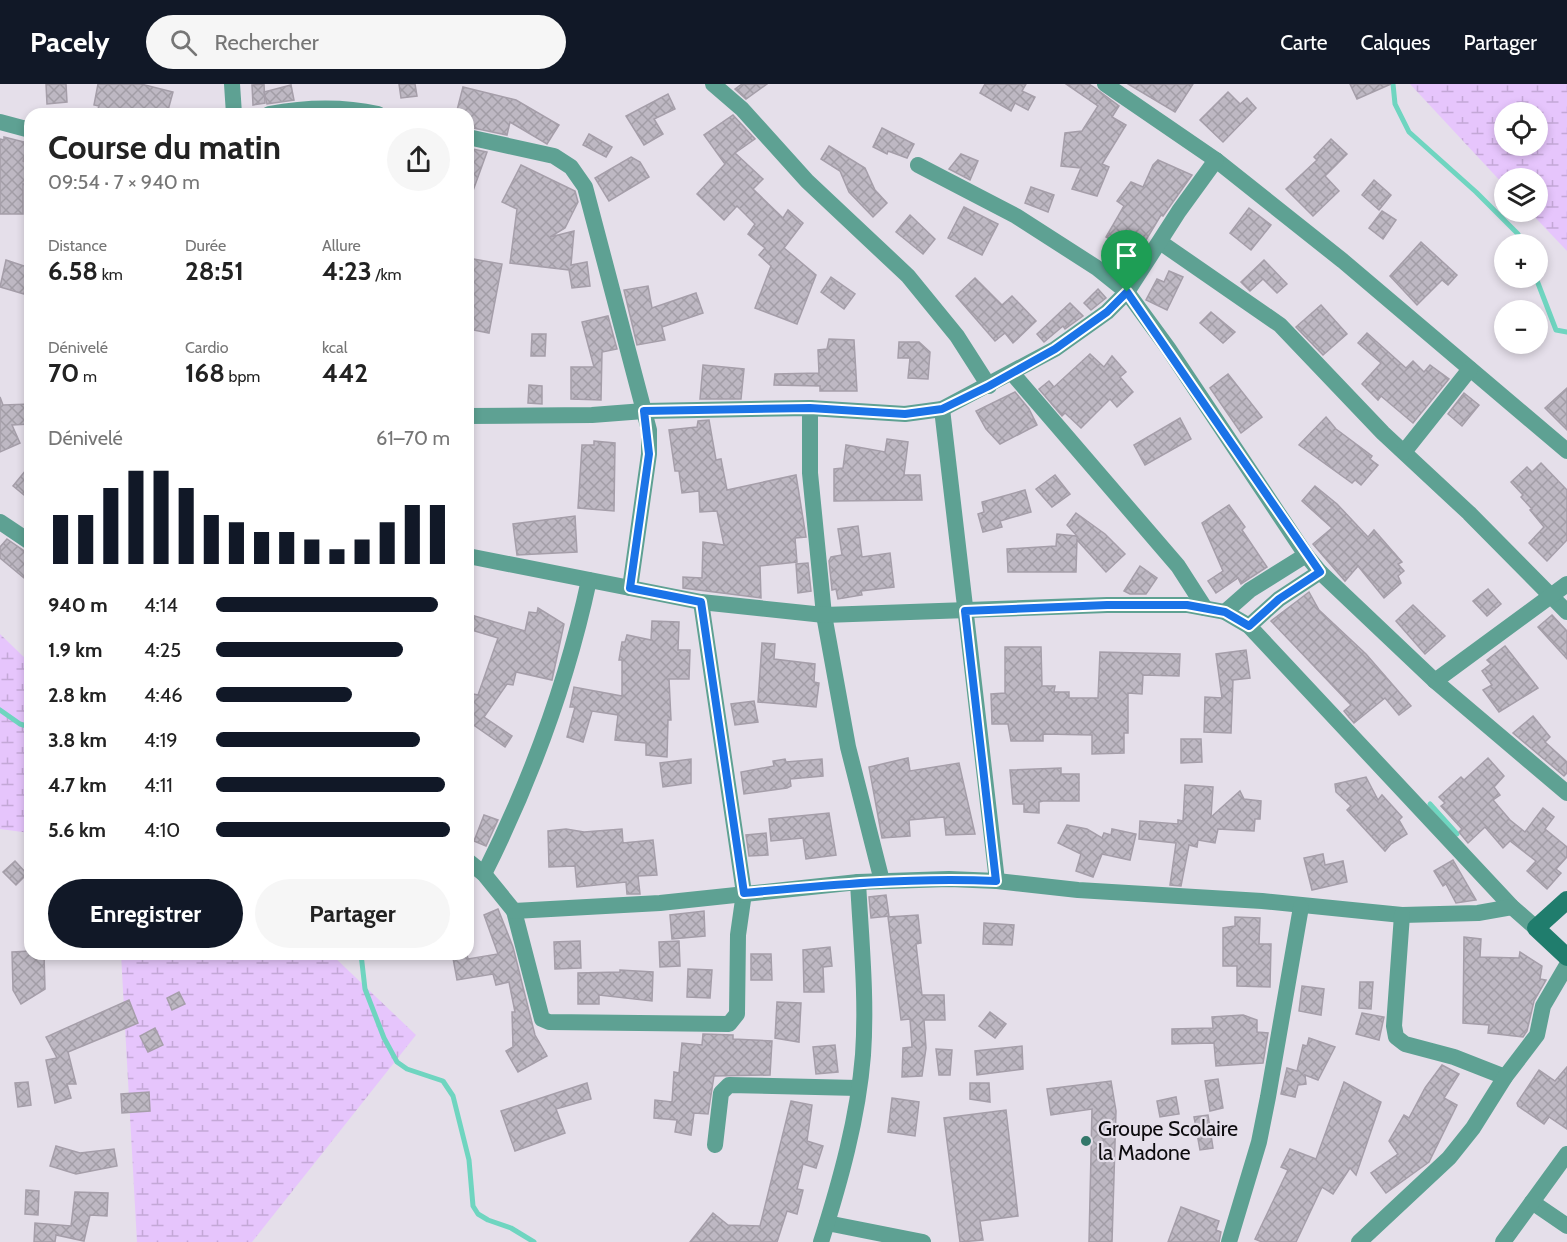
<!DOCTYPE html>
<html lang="fr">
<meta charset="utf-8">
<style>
body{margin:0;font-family:Cabin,sans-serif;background:#f6f6f6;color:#222;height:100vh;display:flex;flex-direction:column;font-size:22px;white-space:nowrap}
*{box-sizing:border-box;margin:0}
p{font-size:20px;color:#767676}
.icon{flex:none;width:33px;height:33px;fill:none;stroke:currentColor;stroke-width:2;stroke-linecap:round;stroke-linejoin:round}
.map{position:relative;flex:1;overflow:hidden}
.panel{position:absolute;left:24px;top:24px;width:450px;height:852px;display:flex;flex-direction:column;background:#fff;border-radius:18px;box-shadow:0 3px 9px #0003}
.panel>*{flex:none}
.controls{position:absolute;left:1494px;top:18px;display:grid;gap:12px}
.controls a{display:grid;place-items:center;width:54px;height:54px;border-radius:50%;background:#fff;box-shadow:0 3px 9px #0003;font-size:30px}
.pin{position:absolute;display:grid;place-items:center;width:51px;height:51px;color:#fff;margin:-62px -26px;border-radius:50% 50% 50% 0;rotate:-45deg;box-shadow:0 0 6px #0007}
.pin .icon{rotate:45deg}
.round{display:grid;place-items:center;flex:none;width:63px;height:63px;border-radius:32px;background:#f6f6f6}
.overview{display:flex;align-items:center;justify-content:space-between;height:102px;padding:0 24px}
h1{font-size:33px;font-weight:700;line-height:45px}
.metrics{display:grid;grid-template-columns:repeat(3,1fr);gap:9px;height:102px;padding:6px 24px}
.metrics div{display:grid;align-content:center}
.metrics b{font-size:26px;font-weight:700}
.metrics small{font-size:16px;font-weight:400}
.metrics p{font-size:16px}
.chart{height:168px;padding:12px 24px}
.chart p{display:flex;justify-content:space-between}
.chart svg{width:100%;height:108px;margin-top:6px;stroke:#111827;stroke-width:6}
.action{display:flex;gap:12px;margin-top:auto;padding:12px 24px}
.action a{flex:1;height:69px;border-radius:36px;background:#111827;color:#fff;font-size:24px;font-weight:700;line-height:69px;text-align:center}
.action a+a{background:#f6f6f6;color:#222}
ul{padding:0 24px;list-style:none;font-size:20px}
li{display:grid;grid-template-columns:96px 72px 1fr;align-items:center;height:45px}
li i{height:15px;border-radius:8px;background:#111827}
header{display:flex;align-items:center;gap:36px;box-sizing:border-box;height:84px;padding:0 30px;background:#111827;color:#fff}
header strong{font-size:28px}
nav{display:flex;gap:33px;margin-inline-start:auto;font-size:21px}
.search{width:420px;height:54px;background:#f6f6f6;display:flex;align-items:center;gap:15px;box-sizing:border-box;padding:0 21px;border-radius:33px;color:#767676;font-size:22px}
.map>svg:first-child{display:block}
.wetland{fill:url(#wetland-marsh);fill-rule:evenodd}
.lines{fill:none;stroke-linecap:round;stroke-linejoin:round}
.stream{stroke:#6fd5c0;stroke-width:5}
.building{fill:url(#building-cross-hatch);stroke:#a59ea9;stroke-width:1.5}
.street{stroke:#5ea193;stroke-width:16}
.secondary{stroke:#207d6d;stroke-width:18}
.route-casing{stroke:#fff;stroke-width:12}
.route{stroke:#1a73e8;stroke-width:8}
.poi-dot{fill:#33776a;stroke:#e5dfea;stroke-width:2}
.labels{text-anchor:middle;stroke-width:4.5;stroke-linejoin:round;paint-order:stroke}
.poi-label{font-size:21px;fill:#0d0b0e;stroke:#e5dfea;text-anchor:start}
</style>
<header>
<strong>Pacely</strong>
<div class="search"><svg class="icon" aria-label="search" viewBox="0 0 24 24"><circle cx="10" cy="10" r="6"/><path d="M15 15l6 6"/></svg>Rechercher</div>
<nav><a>Carte</a><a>Calques</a><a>Partager</a></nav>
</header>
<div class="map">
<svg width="1567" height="1158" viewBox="0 0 1567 1158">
<defs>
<pattern id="wetland-marsh" width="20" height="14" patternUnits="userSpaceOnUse" patternTransform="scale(1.5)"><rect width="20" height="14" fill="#e6c5fc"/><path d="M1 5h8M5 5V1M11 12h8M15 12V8" fill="none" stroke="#c4a8d7"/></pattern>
<pattern id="building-cross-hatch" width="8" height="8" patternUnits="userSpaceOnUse" patternTransform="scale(1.5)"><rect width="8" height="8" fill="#beb8c3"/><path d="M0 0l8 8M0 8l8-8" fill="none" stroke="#a29da6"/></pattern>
</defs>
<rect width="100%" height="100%" fill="#e5dfea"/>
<g class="wetland">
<path d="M1410 0H1567V167L1530 128H1538V94H1504V101ZM1504 28H1538V62H1504Z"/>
<path d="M0 550 30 579V749L0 745Z"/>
<path d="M121 870H331L416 951 252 1158H137Z"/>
</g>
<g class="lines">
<g class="stream">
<path d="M1393 0 1395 20 1409 48 1476 108 1518 150 1522 160"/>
<path d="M1536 194 1556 246 1567 248"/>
<path d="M0 626 20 640 30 643"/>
<path d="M1430 720 1457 750"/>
<path d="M361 870 365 905 384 954 397 978 407 985 443 997 453 1012 469 1076 473 1122 478 1130 488 1136 511 1144 534 1158"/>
</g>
</g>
<g class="building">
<path d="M46 0H66L67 18 47 20Z"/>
<path d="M98 0H141L173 8 167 30H96L99 22 94 21Z"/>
<path d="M264 0 265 19 253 21 252 1Z"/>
<path d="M399 0H415L417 12 401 14Z"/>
<path d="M742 0H767L746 15 735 5Z"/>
<path d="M985 0H1026L1022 7 1035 13 1028 26 1015 19 1011 27 980 9Z"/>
<path d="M1066 0H1089L1095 4 1119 22 1112 33 1126 41 1102 80 1109 83 1097 112 1072 105 1081 84 1061 82 1065 49 1082 47 1098 22Z"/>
<path d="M1128 0H1193L1175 28Z"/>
<path d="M1350 0H1391L1357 15Z"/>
<path d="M291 1 294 16 267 20 264 8Z"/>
<path d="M463 3 516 16 559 41 547 60 510 38 507 51 468 43V30H456Z"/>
<path d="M1228 8 1240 20 1247 14 1256 24 1223 58 1200 36Z"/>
<path d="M668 10 675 25 654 35 663 50 644 61 626 32Z"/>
<path d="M733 31 755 55 735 69 763 95 753 105 783 134 788 126 803 139 784 164 816 191 797 240 755 224 771 182 759 171 765 164 748 150 755 140 737 122 724 136 697 110 725 80 704 51Z"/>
<path d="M882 44 914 60 907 74 888 67 887 70 873 63Z"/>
<path d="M589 50 612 63 606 73 583 61Z"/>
<path d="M4 53 28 59 23 77 30 80V103L23 100V130H0V55L4 56Z"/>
<path d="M1331 55 1347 70 1325 92 1339 107 1313 132 1286 105 1317 76 1314 73Z"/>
<path d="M829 62 865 84 875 106 887 119 873 133 849 108 840 87 821 75Z"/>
<path d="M468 64 487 68 470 115H468Z"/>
<path d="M961 70 978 77 970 96 949 85Z"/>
<path d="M631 73 640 78 649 93 609 117 595 94Z"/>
<path d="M1158 76 1192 91 1163 132 1161 131 1137 171 1106 153 1124 122 1117 117 1131 98 1143 103 1153 81Z"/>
<path d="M521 81 575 107 578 118 565 144 550 153 574 147 571 181 587 178 590 202 572 204 569 186 510 179 517 125 502 118Z"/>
<path d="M1374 96 1391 111 1379 126 1362 111Z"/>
<path d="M1031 103 1054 111 1048 128 1025 119Z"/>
<path d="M964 123 998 140 982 171 948 154Z"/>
<path d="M1249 124 1271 141 1251 166 1230 149Z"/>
<path d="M1382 127 1396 136 1383 155 1369 144Z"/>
<path d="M910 131 935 155 923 170 896 148Z"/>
<path d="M1421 158 1457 191 1448 201 1442 196 1417 221 1390 192Z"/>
<path d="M468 174 502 180 489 249 468 245Z"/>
<path d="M6 176 30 184 24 210 0 203Z"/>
<path d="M1264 176 1287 200 1277 209 1263 195 1250 207 1241 198Z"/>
<path d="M1169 187 1183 193 1167 226 1146 216 1157 195 1164 198Z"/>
<path d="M831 193 855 210 844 225 821 208Z"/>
<path d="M975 194 1002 221 1012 212 1036 237 1013 259 1005 249 995 257 956 212Z"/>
<path d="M648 202 652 224 696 209 703 229 662 243 665 256 637 261 624 206Z"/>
<path d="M1098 205 1106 214 1091 226 1084 219Z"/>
<path d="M1070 219 1083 232 1065 245 1063 242 1044 258 1037 250Z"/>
<path d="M1321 221 1347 250 1323 271 1296 243Z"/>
<path d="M1211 228 1235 248 1223 259 1200 239Z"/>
<path d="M608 232 617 265 602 268 601 316 571 315V283H594L582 238Z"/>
<path d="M1367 249 1406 284 1413 277 1424 288 1430 281 1449 295 1413 339 1381 312 1378 316 1362 300 1381 279 1358 259Z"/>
<path d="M532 250H546L545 272H531Z"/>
<path d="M829 255 854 256 857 307H820V302L774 301 775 290 819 289 818 266 827 265Z"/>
<path d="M899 258H919L930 268 928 295 908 294 910 274H898Z"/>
<path d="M1090 270 1104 283 1112 272 1126 288 1120 293 1133 308 1117 323 1110 315 1081 344 1065 329 1062 332 1039 305 1049 297 1054 303Z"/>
<path d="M703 281 744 285 741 315H700Z"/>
<path d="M1228 290 1262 333 1241 349 1210 304Z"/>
<path d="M529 301 542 302V320L528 319Z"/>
<path d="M1567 304V346L1545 324Z"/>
<path d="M1015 308 1029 325 1037 341 1000 360 986 345 976 327Z"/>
<path d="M1464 309 1479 321 1462 342 1448 330Z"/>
<path d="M0 313 3 321 30 320V340L12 341 20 359 0 368Z"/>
<path d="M1326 333 1336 345 1372 372 1370 375 1378 381 1361 401 1355 396 1352 399 1299 361Z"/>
<path d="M1180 334 1191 355 1145 381 1134 361Z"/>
<path d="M709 336 716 376 721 375 727 406 796 391 806 453 795 454 797 478 760 482 761 514 683 504V493L702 494 703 458 724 461 717 427 700 428 699 407 682 409 679 387H675L669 346 697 343 698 337Z"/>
<path d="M887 355 908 358 904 391H920L922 416 834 417V385L843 384 846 361 885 368Z"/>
<path d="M594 357 615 359 614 427 578 424 582 361H594Z"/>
<path d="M1541 379 1567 406V456L1547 477 1529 459 1544 443 1530 426 1532 425 1521 413 1523 411 1511 398 1527 383 1532 388Z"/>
<path d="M30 381V416L13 402Z"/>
<path d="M1055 391 1070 410 1052 423 1036 405Z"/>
<path d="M1315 402 1337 420 1368 453 1374 446 1402 478 1398 480 1404 487 1398 492 1401 499 1384 514 1358 482 1345 497 1313 460 1332 444 1302 417Z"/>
<path d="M1025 406 1031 428 1000 437 1002 443 983 448 978 430 984 428 982 418Z"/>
<path d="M1229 421 1245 443 1242 446 1267 483 1241 500 1238 494 1216 509 1208 497 1223 487 1202 439Z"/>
<path d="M1076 429 1105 450 1125 470 1106 488 1077 456 1076 488H1008L1007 465 1056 462 1057 450 1077 452 1067 441Z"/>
<path d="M575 432 577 468 517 471 513 440Z"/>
<path d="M858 442 862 473 890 469 894 503 861 507 862 511 838 515 836 505 832 506 829 477 831 473 842 471 838 445Z"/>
<path d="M7 455 30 471V499L0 474V463Z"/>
<path d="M808 479 811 507 798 509 796 480Z"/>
<path d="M1140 482 1157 494 1146 510H1130L1124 507Z"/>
<path d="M1488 505 1501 520 1487 532 1473 517Z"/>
<path d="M1309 508 1319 526 1366 570 1411 622 1399 631 1385 614 1354 639 1348 632 1344 627 1351 621 1271 537Z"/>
<path d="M1413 521 1445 552 1425 570 1396 537Z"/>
<path d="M538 524 564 540 552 596 516 588 513 601 507 600 484 633 512 652 505 663 468 637V619L474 610 478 611 498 554 468 545V530L525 547 529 528 537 529Z"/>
<path d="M1552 531 1567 547V575L1538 543Z"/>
<path d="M652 537 679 538 678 566H690L689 595H669L671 636H668L667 673 646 671V659L615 656 618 631 592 627 583 658 567 653 575 623H570L574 603 622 612V576H619L622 558H625L627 551 651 556Z"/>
<path d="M762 559 775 560 774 575 815 580 814 598 819 599 816 623 758 618Z"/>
<path d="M1505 562 1538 604 1499 628 1483 606 1492 601 1482 587 1491 580 1487 576Z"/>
<path d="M1005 563H1041L1042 602H1055L1054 608H1069V614H1098L1100 568 1180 570 1179 592 1143 591 1142 610 1128 609V649H1124V669L1092 670V651L1043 650V657H1011L1008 640H992L991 610 1005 609Z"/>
<path d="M1246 566 1250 594 1233 596 1231 649 1204 648 1205 613 1222 614 1216 570Z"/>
<path d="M754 617 758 638 735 641 731 620Z"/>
<path d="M1533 632 1550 653 1545 658 1567 678V689L1564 692 1513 649Z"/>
<path d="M1181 655H1201L1202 678 1181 679Z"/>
<path d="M908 674 910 687 959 679 975 750 946 751 944 733 909 736 910 752 882 754 869 683Z"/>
<path d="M1488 674 1504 692 1494 703 1500 711 1493 716 1510 736 1525 748 1543 724 1554 733 1545 745 1567 763V773L1556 785 1561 789 1547 805 1527 787 1536 777 1510 757 1503 764 1485 743 1468 759 1459 748 1462 745 1441 722 1445 719 1439 713 1461 693 1464 696Z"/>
<path d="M691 675V699L663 703 660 679Z"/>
<path d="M785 675 786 678 822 675 823 692 790 695 791 702 787 704 744 710 741 688 774 682 773 677Z"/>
<path d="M1061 684V690H1079V717H1043L1039 718V729L1024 728V720H1013L1010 686Z"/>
<path d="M1366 693 1378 716 1382 711 1402 733 1399 736 1407 750 1391 760 1385 767 1347 726 1351 722 1336 708 1335 700Z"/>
<path d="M1185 701 1213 703 1211 733 1240 707 1244 715 1261 717 1260 735H1255L1254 747 1218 745 1215 759 1198 756 1197 763 1189 761 1181 802 1170 801 1176 759 1139 755 1140 737 1178 740V736L1183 737Z"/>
<path d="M829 729 836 771 806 775 803 754 771 757 769 735Z"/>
<path d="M484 731 498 736 486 762 474 757Z"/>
<path d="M1067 741 1087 745 1102 754 1104 749 1111 751 1112 745 1136 750 1130 776 1102 770 1093 793 1076 787 1081 770 1058 759Z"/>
<path d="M566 745 584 748 622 745 623 759 653 756 657 791 638 792 640 810H627L626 798 577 803 575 782 549 783 548 747Z"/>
<path d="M766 749 768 771 749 772 746 751Z"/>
<path d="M1323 770 1325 781 1343 777 1347 798 1312 806 1304 774Z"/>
<path d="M1453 776 1476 816 1456 819 1446 800 1443 802 1434 787Z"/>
<path d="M15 777 27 790 16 801 3 788Z"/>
<path d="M886 811 889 832 871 834 869 813Z"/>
<path d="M498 825 513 863 535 951 547 972 518 988 506 967 513 963 512 928H515L509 898 496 901 493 890 457 896 453 874 467 871 468 875 498 870 484 831Z"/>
<path d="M704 827 705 852 672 855 670 831Z"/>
<path d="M918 831 921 859 916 860 922 911H944L945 936H924L926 964 922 992 902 993 903 964 912 963 910 935 901 936 888 833Z"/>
<path d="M1235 833 1260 834 1259 860H1271L1270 903 1237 902V882H1223V844L1235 842Z"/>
<path d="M984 839 1014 841 1012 861 983 860Z"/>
<path d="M1464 853 1481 855 1480 873 1519 874 1520 868 1542 882 1540 895 1546 896 1534 917 1527 947 1523 953 1488 949 1489 941 1463 939Z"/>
<path d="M580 857 581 884 555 885 554 858Z"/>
<path d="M679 857 680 882 660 883 659 858Z"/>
<path d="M830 863 832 882 823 883 824 908H804L803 866Z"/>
<path d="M30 867V870H44L45 905 21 920 13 906 12 868Z"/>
<path d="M751 870H771L772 896H751Z"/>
<path d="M688 885 712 886 710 914 687 913Z"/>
<path d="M620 886 653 888 652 917 599 911V920H578V889L620 888Z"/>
<path d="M1360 898H1373L1371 925 1359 924Z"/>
<path d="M1302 902 1324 905 1321 931 1299 927Z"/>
<path d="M179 908 185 920 172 926 167 914Z"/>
<path d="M129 916 138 939 68 968 76 1000H67L71 1014 55 1019 46 976 57 974 46 953Z"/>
<path d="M777 918 801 919 799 958 775 954Z"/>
<path d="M990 928 1006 940 995 954 979 942Z"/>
<path d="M1362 929 1384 933 1379 956 1356 950Z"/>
<path d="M1243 931 1257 936V948L1268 949 1263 979 1216 982 1214 959 1172 960V945L1213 944 1212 933Z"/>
<path d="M155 944 163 961 148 968 140 952Z"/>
<path d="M703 950 733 951V955L772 957 770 991 714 992 708 1030 694 1029 691 1051 675 1048 677 1036 654 1034 655 1016 672 1018 674 988 679 989 682 959 702 961Z"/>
<path d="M1309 954 1335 963 1318 996 1305 991 1306 1000 1298 1001 1295 1013 1281 1010 1287 984 1297 987 1303 961 1307 962Z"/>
<path d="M835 961 838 988 816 990 813 963Z"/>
<path d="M1022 962 1023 985 977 991 975 967Z"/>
<path d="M936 965 952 966 950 991H939Z"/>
<path d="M1442 981 1459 990 1444 1014 1457 1021 1429 1078 1386 1109 1371 1089 1398 1070 1389 1057 1404 1031 1409 1034 1425 1004Z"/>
<path d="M1567 983V1045L1549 1033 1544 1040 1518 1022 1517 1019 1539 986 1555 997Z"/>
<path d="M1218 995 1223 1024 1210 1027 1205 997Z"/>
<path d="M1111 997 1116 1027 1112 1158H1089L1092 1025 1051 1031 1047 1005Z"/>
<path d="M28 998 31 1021 18 1023 15 999Z"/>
<path d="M1344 998 1381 1018 1356 1091 1350 1084 1333 1110 1322 1103 1296 1158H1262L1255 1155 1288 1086 1281 1083 1290 1065 1316 1075Z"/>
<path d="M587 999 591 1015 556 1025 565 1049 515 1067 501 1027Z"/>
<path d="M970 999H989L990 1018 970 1015Z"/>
<path d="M149 1008 150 1027 122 1029 121 1010Z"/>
<path d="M1176 1013 1179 1030 1160 1033 1157 1017Z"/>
<path d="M892 1014 919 1018 915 1052 888 1048Z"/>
<path d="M791 1017 812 1021 807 1057 823 1062 816 1084 803 1080 797 1105 803 1106 797 1130 787 1127 777 1158H690L713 1129 728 1141 760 1142Z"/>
<path d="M1006 1026 1018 1132 980 1137 983 1156 960 1158 944 1034Z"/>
<path d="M1208 1031 1213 1064 1200 1066 1194 1033Z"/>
<path d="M56 1062 80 1069 114 1065 117 1082 76 1090 50 1082Z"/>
<path d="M26 1106 39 1107 38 1131 25 1130Z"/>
<path d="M75 1108 108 1109 107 1132 90 1131 84 1157 56 1151 55 1158H34L35 1139 71 1142Z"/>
<path d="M1181 1123 1219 1137 1216 1146 1221 1148 1219 1158H1168Z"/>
</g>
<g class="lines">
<g class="street">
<path d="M232 0 234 30"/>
<path d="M713 0 742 25 807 97 908 192 957 252 989 302"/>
<path d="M1105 0 1216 76 1343 177 1567 367"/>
<path d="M269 30C306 23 342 22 378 30"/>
<path d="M0 38 30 46"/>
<path d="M468 53 554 72 571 83 585 103 649 346V370L630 504"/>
<path d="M918 81 1016 132 1097 184 1127 208 1168 264 1306 471 1320 488 1435 597"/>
<path d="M1160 158 1280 241 1383 349 1469 429 1567 528"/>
<path d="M1012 289 1178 482 1205 524"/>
<path d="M810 324V389L824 531 848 663 882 797"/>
<path d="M942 325 997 797"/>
<path d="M468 332 592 331 644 327 810 324 905 330 942 325 1055 265 1107 228 1127 208 1179 127 1216 76"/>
<path d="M1404 368 1470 285"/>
<path d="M0 438 30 458"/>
<path d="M468 472 701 518 824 531 1107 521H1187L1225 528 1249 542 1512 823 1536 844"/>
<path d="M1567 500 1435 597 1567 709"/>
<path d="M1225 528 1250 506 1306 471"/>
<path d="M1249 542 1279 515 1320 488"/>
<path d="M468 777 484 790 514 827 542 935 549 938 729 940 737 930 738 851 744 809 701 518"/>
<path d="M484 790C531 696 567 599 589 496"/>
<path d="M514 827 660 819 858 798 949 795 997 797 1078 806 1262 817 1402 831 1478 829 1512 823"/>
<path d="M1402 831 1394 942 1396 953 1405 960 1454 973 1505 993"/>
<path d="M715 1061 721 1009 729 1001 858 1004"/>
<path d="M1532 1118 1567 1142"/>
<path d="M827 1139 923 1158"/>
<path d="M821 1158C840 1098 858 1034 863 971 867 914 861 856 858 798"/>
<path d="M1229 1158 1259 1058 1268 1013 1301 823"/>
<path d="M1359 1158 1449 1074 1473 1044 1505 993 1537 951 1543 922 1567 881"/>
<path d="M1503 1158 1567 1070"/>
</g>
<path class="secondary" d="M1567 816 1536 844 1567 873"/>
</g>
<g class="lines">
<g class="route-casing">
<path id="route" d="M1127 208 1320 488 1279 515 1249 542 1225 528 1187 521H1107L965 527 996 797C912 793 828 801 744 809L701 518 630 504 649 370 644 327 810 324 905 330 942 325 989 302 1055 265 1107 228Z"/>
</g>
<use href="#route" class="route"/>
</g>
<circle class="poi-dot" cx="1086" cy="1057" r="6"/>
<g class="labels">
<g class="poi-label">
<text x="1098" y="1052">Groupe Scolaire<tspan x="1098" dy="24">la Madone</tspan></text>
</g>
</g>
</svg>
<div class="controls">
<a><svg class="icon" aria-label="locate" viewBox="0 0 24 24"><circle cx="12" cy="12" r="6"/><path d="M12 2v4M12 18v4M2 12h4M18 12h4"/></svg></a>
<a><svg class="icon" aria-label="layers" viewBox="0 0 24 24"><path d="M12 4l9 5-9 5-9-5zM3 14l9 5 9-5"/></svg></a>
<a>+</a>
<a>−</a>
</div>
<div class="pin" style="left:1127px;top:208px;background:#1e9e55"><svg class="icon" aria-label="arrive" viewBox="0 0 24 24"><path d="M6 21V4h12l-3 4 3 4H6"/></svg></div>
<section class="panel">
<div class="overview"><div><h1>Course du matin</h1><p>09:54 · 7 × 940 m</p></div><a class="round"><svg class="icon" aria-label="share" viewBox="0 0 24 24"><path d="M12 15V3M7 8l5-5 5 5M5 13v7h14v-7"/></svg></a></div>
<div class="metrics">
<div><p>Distance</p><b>6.58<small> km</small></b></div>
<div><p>Durée</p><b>28:51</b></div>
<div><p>Allure</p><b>4:23<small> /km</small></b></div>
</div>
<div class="metrics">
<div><p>Dénivelé</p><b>70<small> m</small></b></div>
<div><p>Cardio</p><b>168<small> bpm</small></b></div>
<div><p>kcal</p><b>442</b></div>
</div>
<div class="chart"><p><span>Dénivelé</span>61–70 m</p>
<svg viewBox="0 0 160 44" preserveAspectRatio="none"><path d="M5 44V24M15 44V24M25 44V13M35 44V6M45 44V6M55 44V13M65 44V24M75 44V27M85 44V31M95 44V31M105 44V34M115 44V38M125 44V34M135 44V27M145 44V20M155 44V20"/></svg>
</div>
<ul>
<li><b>940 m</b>4:14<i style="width:95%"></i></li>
<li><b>1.9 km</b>4:25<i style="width:80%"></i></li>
<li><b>2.8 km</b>4:46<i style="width:58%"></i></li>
<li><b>3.8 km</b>4:19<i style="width:87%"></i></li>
<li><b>4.7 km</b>4:11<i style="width:98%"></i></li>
<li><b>5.6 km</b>4:10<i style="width:100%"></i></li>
</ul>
<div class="action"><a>Enregistrer</a><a>Partager</a></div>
</section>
</div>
